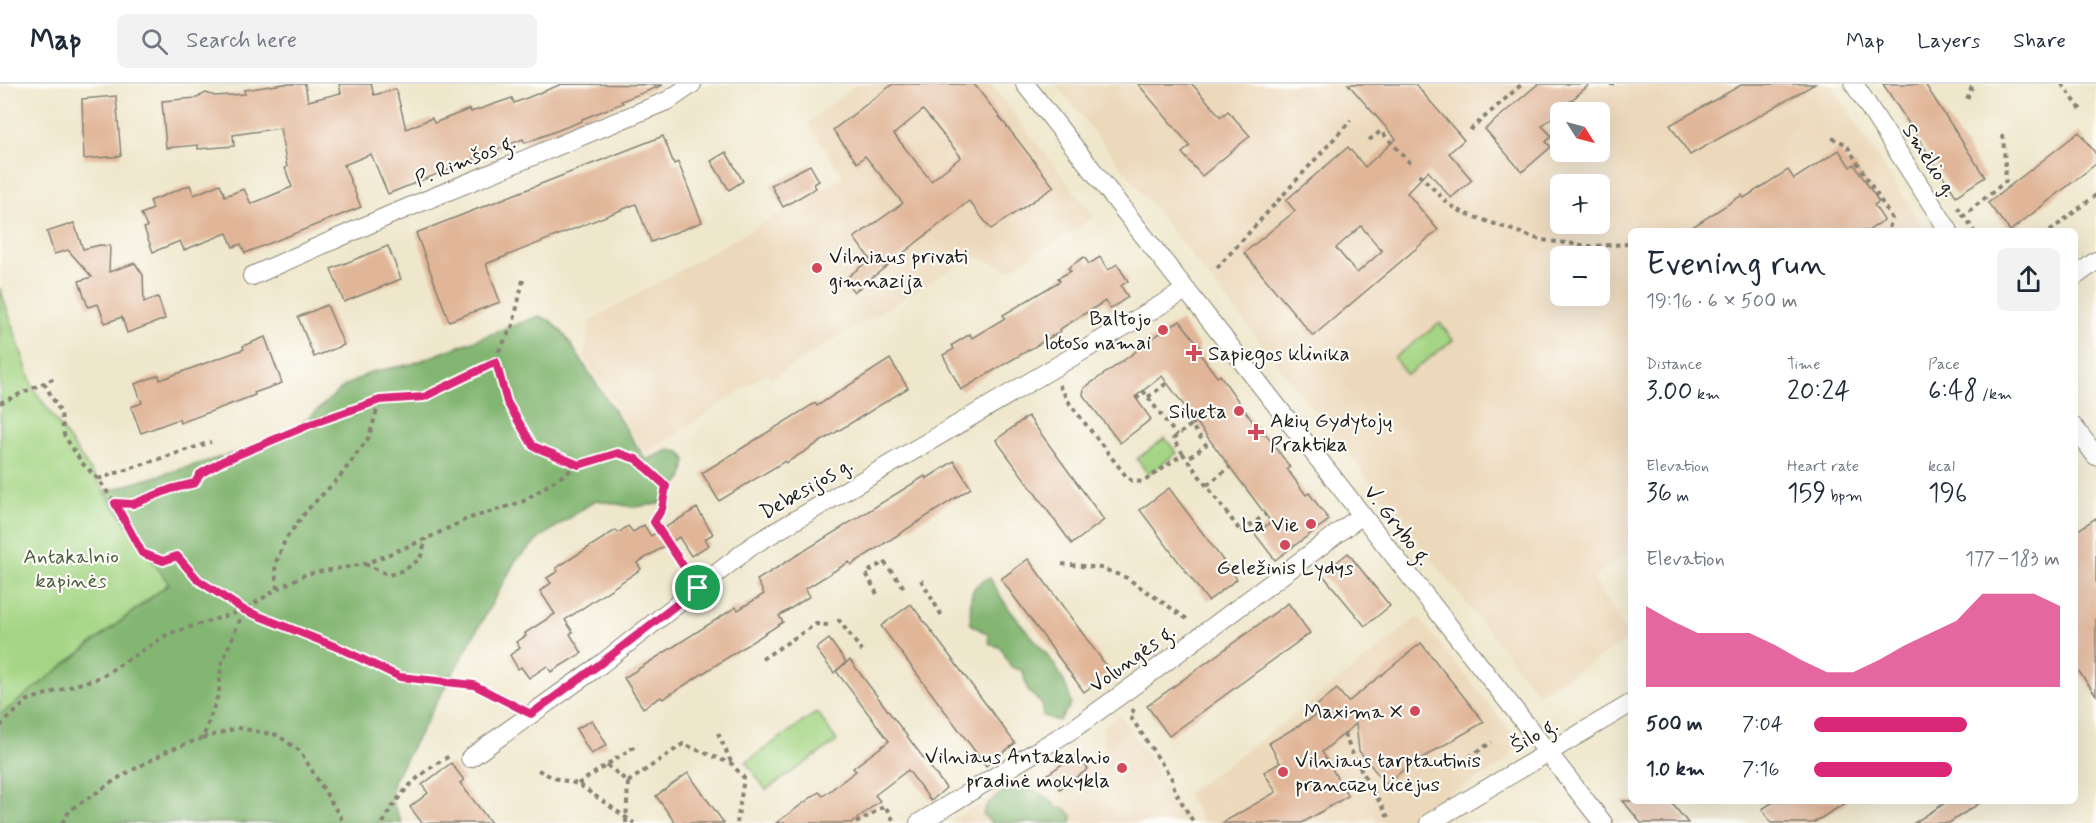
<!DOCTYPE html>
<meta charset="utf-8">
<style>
body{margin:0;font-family:Mynerve,sans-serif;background:#f2f2f3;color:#1f2937;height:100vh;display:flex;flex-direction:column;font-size:22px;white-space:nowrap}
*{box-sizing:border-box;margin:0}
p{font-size:20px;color:#747a83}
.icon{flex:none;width:33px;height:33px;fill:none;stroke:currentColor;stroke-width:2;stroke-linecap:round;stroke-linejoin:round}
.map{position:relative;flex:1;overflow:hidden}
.details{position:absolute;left:1628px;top:144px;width:450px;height:576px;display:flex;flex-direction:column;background:#fff;border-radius:9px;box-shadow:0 6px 24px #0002}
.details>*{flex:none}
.needle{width:39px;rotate:126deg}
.tools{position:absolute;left:1550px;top:18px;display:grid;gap:12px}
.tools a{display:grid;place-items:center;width:60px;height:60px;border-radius:9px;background:#fff;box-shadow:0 6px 24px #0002;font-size:30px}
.pin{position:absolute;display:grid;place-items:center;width:51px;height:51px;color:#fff;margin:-26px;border:3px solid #fff;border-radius:50%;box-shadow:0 2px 6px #0007}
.round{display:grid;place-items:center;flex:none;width:63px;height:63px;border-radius:9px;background:#f2f2f3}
.head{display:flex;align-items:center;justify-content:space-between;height:102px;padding:0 18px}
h1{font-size:33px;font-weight:600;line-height:45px}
.stats{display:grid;grid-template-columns:repeat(3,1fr);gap:9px;height:102px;padding:6px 18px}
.stats div{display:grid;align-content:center}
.stats b{font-size:26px;font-weight:600}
.stats small{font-size:16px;font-weight:400}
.stats p{font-size:16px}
.chart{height:168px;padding:12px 18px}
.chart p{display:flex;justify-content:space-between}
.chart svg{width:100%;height:108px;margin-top:6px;fill:#db2777;opacity:.7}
ul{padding:0 18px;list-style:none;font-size:20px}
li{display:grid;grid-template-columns:96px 72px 1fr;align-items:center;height:45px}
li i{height:15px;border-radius:8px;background:#db2777}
header{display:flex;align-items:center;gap:36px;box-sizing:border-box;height:84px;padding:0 30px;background:#fff;border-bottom:2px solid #e0e1e3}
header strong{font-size:28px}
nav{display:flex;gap:33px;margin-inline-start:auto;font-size:21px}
.search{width:420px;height:54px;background:#f2f2f3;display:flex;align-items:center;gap:15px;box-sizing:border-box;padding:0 21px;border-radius:9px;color:#747a83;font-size:22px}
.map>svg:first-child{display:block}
.built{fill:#ecd8ba;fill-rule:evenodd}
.green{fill:#a4d584;stroke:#607850;stroke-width:1.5}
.forest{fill:#83b672;stroke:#506947;stroke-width:1.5}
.building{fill:#e1b698;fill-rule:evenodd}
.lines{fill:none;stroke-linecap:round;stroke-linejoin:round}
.street-casing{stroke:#868274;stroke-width:20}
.path{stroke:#868274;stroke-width:4;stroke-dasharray:4.5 4.5;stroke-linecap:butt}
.street{stroke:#fff;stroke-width:18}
.route-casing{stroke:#fff;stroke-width:12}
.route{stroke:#db2777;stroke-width:8}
.poi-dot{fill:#d1495b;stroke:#fdfcf7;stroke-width:2}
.labels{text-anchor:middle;stroke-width:4.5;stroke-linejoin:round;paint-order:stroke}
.street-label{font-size:21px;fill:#1c1c1c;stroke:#fdfcf7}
.poi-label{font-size:21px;fill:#1c1c1c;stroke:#fdfcf7;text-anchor:end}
.park-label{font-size:21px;fill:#4c5d40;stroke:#fdfcf7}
</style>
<header>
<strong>Map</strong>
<div class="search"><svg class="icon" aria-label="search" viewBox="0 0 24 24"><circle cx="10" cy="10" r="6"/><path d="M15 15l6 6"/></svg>Search here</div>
<nav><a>Map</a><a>Layers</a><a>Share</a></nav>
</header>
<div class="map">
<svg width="2096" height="739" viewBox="0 0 2096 739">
<rect width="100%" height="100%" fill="#fdfcf7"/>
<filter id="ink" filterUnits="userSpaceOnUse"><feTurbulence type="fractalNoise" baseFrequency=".0167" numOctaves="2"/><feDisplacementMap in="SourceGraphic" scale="12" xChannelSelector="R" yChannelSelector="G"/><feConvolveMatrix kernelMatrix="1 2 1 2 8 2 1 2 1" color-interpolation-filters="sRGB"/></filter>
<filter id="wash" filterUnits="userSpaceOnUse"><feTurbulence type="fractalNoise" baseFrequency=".008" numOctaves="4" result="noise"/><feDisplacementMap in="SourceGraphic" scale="24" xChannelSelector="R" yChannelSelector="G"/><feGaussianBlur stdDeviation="1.35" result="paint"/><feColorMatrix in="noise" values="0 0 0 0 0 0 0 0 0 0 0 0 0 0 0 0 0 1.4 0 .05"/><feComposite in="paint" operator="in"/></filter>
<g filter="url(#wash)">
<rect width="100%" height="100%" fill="#efe7cc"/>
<g class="built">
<path d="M857 0H990L1095 133 1008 187 1003 182 973 172 771 294 767 289 646 370 584 272 590 237 844 93 807 39Z"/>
<path d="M1056 0H1831L1925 147H1630V399L1628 410 1630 415V468L1593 494 1630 555 1538 610ZM1560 28H1599V68H1560ZM1560 100H1599V140H1560ZM1560 172H1599V212H1560Z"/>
<path d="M1418 533 1512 649 1516 658V664L1508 675 1501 681 1398 739H1378L1373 731 1359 739H1203L1186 710 1304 624Z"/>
<path d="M1120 630 1190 739H949L1034 683 1048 690 1060 705 1104 675 1103 643Z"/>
</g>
<g class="green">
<path d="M0 204 33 304 169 499 0 631Z"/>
<path d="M1440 239 1453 256 1407 291 1394 274Z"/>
<path d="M1165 354 1177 369 1148 390 1137 375Z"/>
<path d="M817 628 837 657 766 706 746 678Z"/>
</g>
<g class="forest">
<path d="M539 232 551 237 564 250 646 376 669 366 680 368 686 376 683 393 659 420 633 423 596 416 540 454 516 476 393 697 391 716 402 739H0V631L169 500 104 408 248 365 295 346 343 303 371 288 412 280Z"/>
<path d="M990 494C997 507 1004 519 1013 530 1034 557 1066 585 1071 620L1059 637 1043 632 1041 619 1028 607 1023 587 1011 583 1001 564 989 559 988 550 970 540C972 519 965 501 990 494Z"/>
<path d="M1010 703C1030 704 1045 707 1057 724L1066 725 1072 732 1071 739H991L983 730 987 720Z"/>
</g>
<g id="blocks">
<g class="building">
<path d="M284 0H305L308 17 341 9 339 0H371L374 11 396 5 406 45 432 34 434 39 470 25 471 28 512 14 514 19 562 0 663 1 621 17 623 19 582 35V37L525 59 523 55 388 110 371 70 344 81 361 123 245 169 241 160 233 163 227 149 184 166 180 157 153 168 144 144 147 143 141 130 153 125 150 117 190 101 194 111 220 100 225 112 244 105 251 120 292 103 285 84 287 83 280 44 233 51 234 62 198 65V61L166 64 162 17 196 14 206 9 215 12 245 10 244 6Z"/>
<path d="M893 0H974L1054 103 991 145 969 117 854 208 844 196 870 175 854 154 903 119 865 72 857 79 833 46ZM923 26 961 73 931 97 894 50Z"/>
<path d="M1138 0H1192L1221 33 1228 27 1250 52 1202 92 1182 69 1190 62Z"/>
<path d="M1348 0H1415L1464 56 1449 69 1472 96 1451 114 1428 87 1407 109 1438 146 1313 252 1244 169 1295 127 1286 116 1348 63 1365 83 1396 55ZM1361 142 1382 167 1357 189 1336 164Z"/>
<path d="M1538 0H1590L1542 42 1552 52 1546 58 1551 63 1522 88 1485 45Z"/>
<path d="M1743 0H1815L1690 71 1670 41Z"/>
<path d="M1883 0H1925L1985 93 1956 112Z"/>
<path d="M116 12 121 72 84 75 82 15Z"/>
<path d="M2079 48 2096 70V80L2010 147 1988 119Z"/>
<path d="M663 52 674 80 678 78 702 138 651 158 636 120 486 180 500 218 449 237 416 149Z"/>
<path d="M1839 66 1850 83 1854 80 1879 118 1874 121 1884 136 1868 147H1686L1742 111 1744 114 1788 86 1794 95Z"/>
<path d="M726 68 743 97 729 106 711 77Z"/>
<path d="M810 81 819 97 814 100 816 104 783 123 771 101Z"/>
<path d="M74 139 83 165 100 161 110 162 109 188 135 179 143 191 144 218 158 213 165 235 127 249 122 233 105 239 98 220 88 223 79 197 92 193 68 166 54 170 47 148Z"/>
<path d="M388 162 401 195 344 218 331 185Z"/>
<path d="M1084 173 1089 180 1100 173 1108 186 1117 180 1128 197 1121 202 1128 213 1110 225 1105 217 1060 245 1061 247 961 306 943 271 954 265 952 261 970 250 972 254 1005 234 1003 231 1060 197 1058 194 1071 187 1068 184Z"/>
<path d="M327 221 344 261 314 273 298 233Z"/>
<path d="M1180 237 1200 263 1197 266 1217 293 1220 291 1262 351 1265 349 1290 383 1287 385 1306 411 1309 409 1329 436 1275 476 1255 450 1271 438 1162 292 1135 313 1151 335 1120 359 1083 311 1084 304 1120 279 1135 268 1141 261Z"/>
<path d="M265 253 282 299 254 309 255 311 180 339 179 335 141 349 131 323 142 319 135 300 159 291 160 296 244 265 243 262Z"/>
<path d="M890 275 908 304 786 379 785 377 719 417 702 389 815 319 817 322Z"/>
<path d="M1028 332 1104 436 1072 460 996 356Z"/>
<path d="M954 377 971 404 851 481 849 478 805 505 810 512 779 532 783 538 663 615 661 613 643 624 624 594 736 523 738 526 764 510 757 496 925 392 926 395Z"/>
<path d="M1169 404 1237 495 1208 517 1140 426Z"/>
<path d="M697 424 713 450 705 455 709 461 691 472 679 453 637 479 641 485 565 536 573 548 570 550 582 569 551 588 547 582 529 594 521 583 518 585 510 571 520 564 516 558 526 552 525 549 555 530 540 507 551 499 547 494 558 487 556 484 616 446 618 449 628 442 633 448 644 441 651 452Z"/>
<path d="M2096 434V611L2074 581V449Z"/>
<path d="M1348 469 1390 522 1365 542 1322 490Z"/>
<path d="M1028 475 1111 588 1084 608 1001 495Z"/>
<path d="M1288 519 1310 549 1169 652 1147 622Z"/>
<path d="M911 520 1015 659 986 682 881 542Z"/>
<path d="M829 555 846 578 834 589 816 565Z"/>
<path d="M1421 559 1484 638 1408 682 1386 700 1359 667 1356 640 1322 668 1348 712 1302 739H1222L1276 708 1264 688 1280 679 1269 659 1315 632 1310 627 1337 605 1348 618Z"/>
<path d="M850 576 946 704 931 717 908 686 875 711 880 717 851 739H776L819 708 823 712 856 687 853 684 889 657 836 587Z"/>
<path d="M592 636 607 661 591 670 576 645Z"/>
<path d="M1077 670 1088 685 1060 705 1048 690Z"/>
<path d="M451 679 464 696 460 699 491 739H422L410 723 428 709 422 701Z"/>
<path d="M688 689 724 739H675L671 733 656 712Z"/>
<path d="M1623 717H1670L1688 739H1641Z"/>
<path d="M1775 717H1849L1813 739H1771L1762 725Z"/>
<path d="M1948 717H1983L1949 739H1914Z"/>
</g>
</g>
</g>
<g filter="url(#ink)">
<use href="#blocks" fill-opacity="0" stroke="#868274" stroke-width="1.5"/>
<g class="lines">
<g class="street-casing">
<g id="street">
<path d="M1025 0 1603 739"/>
<path d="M1854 0 1949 147"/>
<path d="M252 192 390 131 669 16 692 0"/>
<path d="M2074 193 2096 177"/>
<path d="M2074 343 2096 372"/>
<path d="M470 674 600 581 753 461 1186 206"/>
<path d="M919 739 1076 643 1147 592 1362 431"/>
<path d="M1429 739 1630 620"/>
</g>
</g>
<g class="path">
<path d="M1612 0V2"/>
<path d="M2062 0 2082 27"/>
<path d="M1967 15 1973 0"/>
<path d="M1470 46 1522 0"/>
<path d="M1832 54 1846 60 1892 135 1889 144 1891 147"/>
<path d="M1369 56 1381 47 1410 79"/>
<path d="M1419 90 1448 120 1466 130 1541 156 1590 162 1630 160"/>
<path d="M1958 123 1974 147"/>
<path d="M1962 133 2006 97 2003 50"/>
<path d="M2050 147 2096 111"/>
<path d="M1217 184 1351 36"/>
<path d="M523 196 513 241 499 267 496 278 507 318 533 362 579 381"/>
<path d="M44 299 61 329 64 351 82 379 98 395 115 419"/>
<path d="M1059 301 1070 320 1126 392 1132 397 1143 398 1183 370 1241 448 1266 430"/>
<path d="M1148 313 1167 299"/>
<path d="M1136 315 1144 308 1177 352"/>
<path d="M0 319 55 294"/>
<path d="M1191 341 1196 337"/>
<path d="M1183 370 1173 355 1191 341 1206 361 1187 375"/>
<path d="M98 395 211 358"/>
<path d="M1207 401 1230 383"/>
<path d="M365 480 389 491 404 486 420 475 426 455"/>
<path d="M1062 480 1101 484 1127 494 1190 537"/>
<path d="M921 496 943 534"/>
<path d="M277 505 275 481 285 456 307 426 339 394 369 353 380 316"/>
<path d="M877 510 866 489 884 478 906 506"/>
<path d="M244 526 198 496 177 472 163 477 142 469 115 419 133 420 171 405 195 399 200 390 223 377 311 340 380 316 424 313 496 278"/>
<path d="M838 535 865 571"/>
<path d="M762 575 816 540 828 541"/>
<path d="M1134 625 1130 632 1172 695 1175 707 1194 739"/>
<path d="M0 642 28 616 101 593 168 550 244 526 339 564 400 593 474 601 514 621"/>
<path d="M718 649 732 680"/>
<path d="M1344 650 1354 673 1388 733"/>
<path d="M203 654 238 644 277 651 300 667 344 739"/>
<path d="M1469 673 1492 658"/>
<path d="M607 681 628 698 683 660 732 680 744 694 737 739"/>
<path d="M538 686 554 694 578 700 634 739"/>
<path d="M578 700 638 660"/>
<path d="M62 739 70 726 120 693 169 666 203 654 219 608 221 581 244 526 277 505 306 490 365 480 426 455 467 435 522 418 579 381 618 369 636 375 666 402 662 425 654 438 689 491"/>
<path d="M383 739C396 711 424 684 452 671"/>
<path d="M626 739 628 698"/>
<path d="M856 739 885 722 895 739"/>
</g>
<use href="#street" class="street"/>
</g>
</g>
<g class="lines" filter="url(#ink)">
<g class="route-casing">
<path id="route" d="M496 278 507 318 533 362 579 381 618 369 636 375 666 402 662 425 654 438 698 504 600 580 531 630 474 601 400 593 339 564 244 526 198 496 177 472 163 477 142 469 115 419 133 420 171 405 195 399 200 390 223 377 311 340 380 316 424 313Z"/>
</g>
<use href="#route" class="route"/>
</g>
<g class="poi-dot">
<circle cx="817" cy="184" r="6"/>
<circle cx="1163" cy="246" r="6"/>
<path d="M1191 260h6v6h6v6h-6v6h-6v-6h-6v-6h6z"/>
<circle cx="1239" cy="327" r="6"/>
<path d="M1253 339h6v6h6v6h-6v6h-6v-6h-6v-6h6z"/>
<circle cx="1311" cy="440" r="6"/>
<circle cx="1285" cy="461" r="6"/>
<circle cx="1415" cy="627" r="6"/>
<circle cx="1122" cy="684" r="6"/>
<circle cx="1283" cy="688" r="6"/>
</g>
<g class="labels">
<g class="street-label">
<text transform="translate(465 76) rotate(-22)" y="7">P. Rimšos g.</text>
<text transform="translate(1930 76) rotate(57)" y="7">Smėlio g.</text>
<text transform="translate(806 404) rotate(-30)" y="7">Debesijos g.</text>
<text transform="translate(1398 441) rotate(52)" y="7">V. Grybo g.</text>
<text transform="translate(1132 574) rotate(-36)" y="7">Volungės g.</text>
<text transform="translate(1534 651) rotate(-30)" y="7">Šilo g.</text>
</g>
<g class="poi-label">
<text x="829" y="179" text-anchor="start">Vilniaus privati<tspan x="829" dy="24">gimnazija</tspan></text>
<text x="1151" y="241">Baltojo<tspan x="1151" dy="24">lotoso namai</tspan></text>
<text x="1208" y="276" text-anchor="start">Sapiegos klinika</text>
<text x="1227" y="334">Silueta</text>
<text x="1270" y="343" text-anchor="start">Akių Gydytojų<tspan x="1270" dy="24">Praktika</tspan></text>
<text x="1299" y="447">La Vie</text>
<text x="1285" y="490" text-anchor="middle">Geležinis Lydys</text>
<text x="1403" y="634">Maxima X</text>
<text x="1110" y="679">Vilniaus Antakalnio<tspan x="1110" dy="24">pradinė mokykla</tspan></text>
<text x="1295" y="683" text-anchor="start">Vilniaus tarptautinis<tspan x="1295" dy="24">prancūzų licėjus</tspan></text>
</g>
<g class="park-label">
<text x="71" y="479">Antakalnio<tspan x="71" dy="24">kapinės</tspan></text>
</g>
</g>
</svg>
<div class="tools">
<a><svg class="needle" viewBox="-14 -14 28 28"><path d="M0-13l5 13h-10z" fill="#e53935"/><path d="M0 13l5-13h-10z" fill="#747a83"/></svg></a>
<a>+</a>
<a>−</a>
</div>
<div class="pin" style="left:698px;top:504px;background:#1e9e55"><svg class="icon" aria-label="arrive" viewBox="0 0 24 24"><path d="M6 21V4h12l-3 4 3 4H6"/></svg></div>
<section class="details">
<div class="head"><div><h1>Evening run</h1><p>19:16 · 6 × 500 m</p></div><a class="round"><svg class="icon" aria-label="share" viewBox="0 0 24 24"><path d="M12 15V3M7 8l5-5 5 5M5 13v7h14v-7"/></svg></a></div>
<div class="stats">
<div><p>Distance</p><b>3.00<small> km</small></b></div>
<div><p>Time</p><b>20:24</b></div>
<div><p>Pace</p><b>6:48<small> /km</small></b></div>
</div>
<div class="stats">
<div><p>Elevation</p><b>36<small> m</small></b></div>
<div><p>Heart rate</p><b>159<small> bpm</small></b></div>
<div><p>kcal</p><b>196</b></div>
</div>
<div class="chart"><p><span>Elevation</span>177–183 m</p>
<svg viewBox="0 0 160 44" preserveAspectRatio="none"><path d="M0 44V11L10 17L20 22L30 22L40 22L50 27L60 33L70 38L80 38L90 33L100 27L110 22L120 17L130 6L140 6L150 6L160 11V44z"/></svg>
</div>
<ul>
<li><b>500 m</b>7:04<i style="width:62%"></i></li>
<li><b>1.0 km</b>7:16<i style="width:56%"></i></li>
</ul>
</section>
</div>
